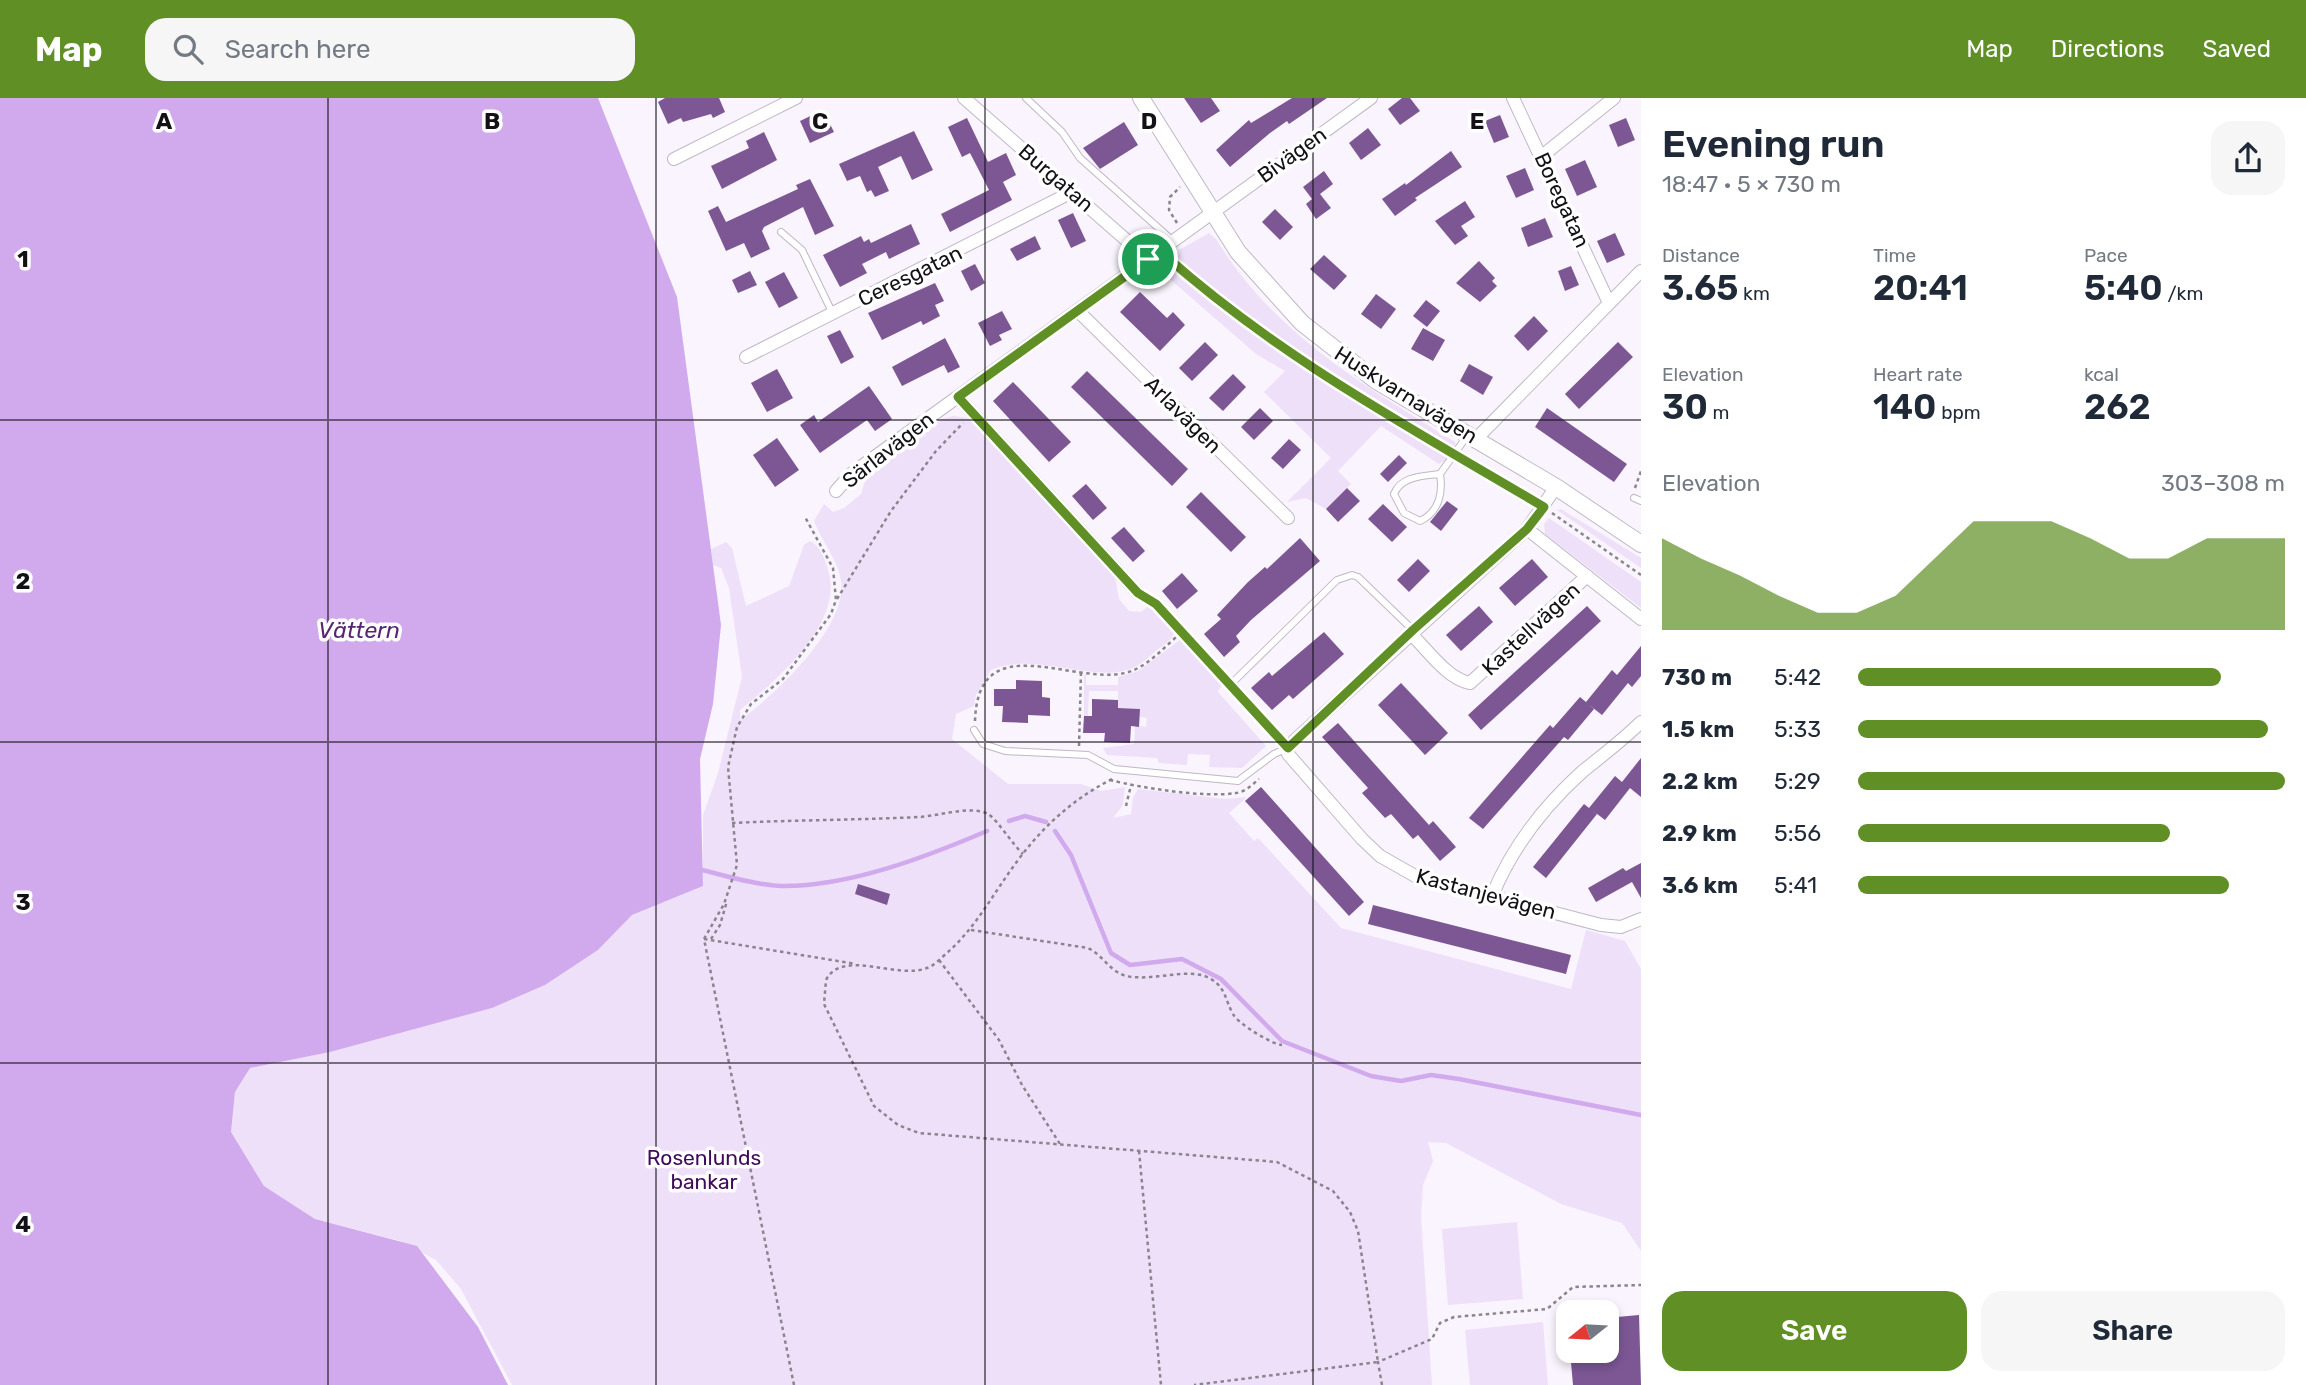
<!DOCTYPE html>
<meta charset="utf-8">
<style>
body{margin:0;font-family:Rubik,sans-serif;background:#f6f6f7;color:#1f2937;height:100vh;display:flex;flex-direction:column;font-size:26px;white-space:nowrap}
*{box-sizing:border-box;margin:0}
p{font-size:23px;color:#747a83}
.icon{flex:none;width:38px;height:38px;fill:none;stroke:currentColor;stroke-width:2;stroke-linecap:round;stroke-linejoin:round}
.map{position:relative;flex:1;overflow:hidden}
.details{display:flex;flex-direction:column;background:#fff;width:665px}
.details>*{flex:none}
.needle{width:46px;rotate:252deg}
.controls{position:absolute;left:1556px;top:1202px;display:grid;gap:14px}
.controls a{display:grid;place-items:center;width:63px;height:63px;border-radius:14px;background:#fff;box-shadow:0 4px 10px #0003;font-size:35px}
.pin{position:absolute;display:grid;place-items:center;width:60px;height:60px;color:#fff;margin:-30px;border:4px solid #fff;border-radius:50%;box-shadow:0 2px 7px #0007}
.round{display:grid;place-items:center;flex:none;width:74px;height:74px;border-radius:21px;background:#f6f6f7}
.headline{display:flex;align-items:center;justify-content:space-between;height:119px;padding:0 21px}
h1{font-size:38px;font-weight:600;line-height:52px}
.metrics{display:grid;grid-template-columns:repeat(3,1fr);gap:10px;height:119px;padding:7px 21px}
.metrics div{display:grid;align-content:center}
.metrics b{font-size:35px;font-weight:600}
.metrics small{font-size:19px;font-weight:400}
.metrics p{font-size:19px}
.chart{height:196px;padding:14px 21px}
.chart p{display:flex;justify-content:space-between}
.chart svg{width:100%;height:126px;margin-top:7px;fill:#5f8f25;opacity:.7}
.primary-button{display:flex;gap:14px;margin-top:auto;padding:14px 21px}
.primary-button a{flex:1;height:80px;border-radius:21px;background:#5f8f25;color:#fff;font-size:28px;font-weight:600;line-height:80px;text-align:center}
.primary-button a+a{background:#f6f6f7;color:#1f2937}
ul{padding:0 21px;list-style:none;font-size:23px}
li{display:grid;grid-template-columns:112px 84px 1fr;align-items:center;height:52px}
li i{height:18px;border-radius:9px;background:#5f8f25}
header{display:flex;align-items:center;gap:42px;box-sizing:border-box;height:98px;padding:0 35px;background:#5f8f25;color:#fff}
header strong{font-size:33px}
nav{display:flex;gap:38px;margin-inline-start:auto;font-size:24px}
.search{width:490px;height:63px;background:#f6f6f7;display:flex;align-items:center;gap:18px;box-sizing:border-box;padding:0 24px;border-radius:21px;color:#747a83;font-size:26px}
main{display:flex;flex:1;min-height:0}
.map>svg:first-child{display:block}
.green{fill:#efe0fa}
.water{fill:#d1a9ed}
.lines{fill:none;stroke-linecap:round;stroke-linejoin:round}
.stream{stroke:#d1a9ed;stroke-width:4.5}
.building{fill:#7c5794}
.service-casing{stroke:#c0b7c6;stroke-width:8}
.minor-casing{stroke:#c0b7c6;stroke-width:14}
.tertiary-casing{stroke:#c0b7c6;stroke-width:18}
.path{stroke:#89858c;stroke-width:2.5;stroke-dasharray:3.5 3.5;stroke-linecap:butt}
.service{stroke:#fff;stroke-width:6}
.minor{stroke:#fff;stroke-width:12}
.tertiary{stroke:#fff;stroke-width:16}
.route-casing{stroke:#fff;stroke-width:14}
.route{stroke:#5f8f25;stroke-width:9}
.grid{fill:none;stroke:#141116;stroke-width:2;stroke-opacity:0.55}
.labels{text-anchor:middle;stroke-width:7;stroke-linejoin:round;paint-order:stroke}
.street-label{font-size:21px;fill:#141116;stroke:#fff}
.park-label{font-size:21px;fill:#40095a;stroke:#fff}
.water-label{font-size:23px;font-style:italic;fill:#572573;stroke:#fff}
.grid-label{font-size:23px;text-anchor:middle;font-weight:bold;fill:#141116;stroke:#fff;stroke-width:7;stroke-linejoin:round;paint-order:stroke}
</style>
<header>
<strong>Map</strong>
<div class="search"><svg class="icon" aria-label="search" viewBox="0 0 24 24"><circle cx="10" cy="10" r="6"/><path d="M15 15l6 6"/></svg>Search here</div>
<nav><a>Map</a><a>Directions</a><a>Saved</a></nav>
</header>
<main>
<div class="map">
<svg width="1641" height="1287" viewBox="0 0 1641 1287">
<rect width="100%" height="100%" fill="#f9f4fd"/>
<g class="green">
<path d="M1209 135 1216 141C1275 237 1362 286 1455 344L1456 349C1360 295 1255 240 1177 160L1179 152Z"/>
<path d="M1164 163 1265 243 1443 351 1447 361 1439 366 1381 328 1338 373 1351 386 1326 411 1306 400 1287 404 1331 360 1264 294 1285 273 1256 256 1156 169Z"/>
<path d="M953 318 967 320 1115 479 1119 501 1129 513 1141 514 1151 506 1175 533C1172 542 1164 547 1157 552 1150 558 1143 565 1135 569 1096 588 1036 552 991 572L976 597 974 608 956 616 952 641 1008 686H1081L1101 693 1125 689 1123 707 1113 720 1131 716 1133 700 1138 691 1226 701 1247 699 1229 715 1254 743 1258 740 1341 830 1571 891 1586 832 1625 843 1641 871V1153L1622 1125 1561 1106 1446 1045 1428 1044 1433 1063 1423 1087 1421 1118 1432 1287H512L461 1191 436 1162 400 1143 315 1121 264 1088 231 1034 235 994 250 970 330 954 492 910 545 887 598 852 632 817 703 788V717L718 675 742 579 729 490 721 470 713 467 711 451 726 444 732 450 746 508 789 488 804 447 810 443C820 448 824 459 827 469 848 522 777 582 740 612V622C774 598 849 528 841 482 837 460 822 444 814 423L824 406 833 414 844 410 861 396 867 377 942 321Z"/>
<path d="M1561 411 1641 460V470L1557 412Z"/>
<path d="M1549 420 1641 484V510L1545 436 1544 426Z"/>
<path d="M1180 542H1184L1223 584 1218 594 1266 648 1242 670 1209 669 1210 657 1188 656 1187 667 1159 665 1157 660 1107 657 1103 650 1134 646 1135 628 1146 629 1147 620 1140 619V611L1118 610V593H1089L1088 618H1084V577H1086V587H1118V579L1138 573Z"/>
<path d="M1517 1124 1523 1201 1448 1207 1442 1131Z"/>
<path d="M1543 1224 1548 1287H1470L1465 1232Z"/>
</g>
<path class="water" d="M0 0H598L677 199 713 467 721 527 713 606 700 661 703 788 632 817 598 852 545 887 492 910 330 954 250 970 235 994 231 1034 264 1088 315 1121 417 1148 478 1229 508 1287H0Z"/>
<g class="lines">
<g class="stream">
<path d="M1009 723 1025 718 1046 724"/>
<path d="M1055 733 1071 757 1111 855 1130 867 1182 861 1221 881 1282 943 1371 978 1401 983 1431 977 1459 981 1641 1017"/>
<path d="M702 772C727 778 755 787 781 788 848 789 926 759 987 733"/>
</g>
</g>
<g class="building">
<path d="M665 0H719L725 14 713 20 711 16 683 24 681 20 668 26 658 4Z"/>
<path d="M1184 0H1211L1220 13 1201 25Z"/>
<path d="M1292 0H1327L1289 26 1287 23 1270 35 1230 69 1216 52 1249 22 1251 25Z"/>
<path d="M1402 0H1410L1420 13 1400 27 1388 11Z"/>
<path d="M823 12 834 34 810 45 800 23Z"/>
<path d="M1500 17 1509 39 1494 45 1485 23Z"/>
<path d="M967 20 988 64 1006 55 1016 77 1003 84 1012 102 950 134 941 116 989 92 970 55 962 59 948 29Z"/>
<path d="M1626 20 1635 42 1618 49 1609 27Z"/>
<path d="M1124 24 1138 47 1100 71 1083 50Z"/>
<path d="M1368 30 1381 47 1361 62 1349 45Z"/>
<path d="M914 33 933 72 912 82 901 58 878 69 889 93 875 99 871 92 867 94 860 78 847 83 839 66Z"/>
<path d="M764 34 777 62 722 91 711 68 749 50 746 43Z"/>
<path d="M1451 53 1462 69 1415 100 1417 102 1395 118 1382 101 1405 85 1406 87Z"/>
<path d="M1585 62 1597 89 1577 98 1565 71Z"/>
<path d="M1525 70 1534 92 1516 100 1506 78Z"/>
<path d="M1324 73 1333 86 1320 96 1331 110 1316 121 1306 106 1312 101 1303 89Z"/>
<path d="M810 81 834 128 815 137 803 109 764 129 762 133 770 151 751 160 744 145 726 153 708 113 718 108 726 124 798 91 796 87Z"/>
<path d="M1465 103 1475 119 1461 128 1468 138 1455 147 1435 123Z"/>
<path d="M1275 111 1293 129 1280 142 1262 124Z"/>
<path d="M1073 115 1086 143 1071 150 1058 122Z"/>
<path d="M1545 120 1553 139 1528 149 1521 130Z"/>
<path d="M911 126 920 146 889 161 886 154 862 166 867 175 840 189 823 157 861 138 864 144 869 141 871 145Z"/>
<path d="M1615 135 1625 157 1607 165 1597 143Z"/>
<path d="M1035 138 1041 151 1017 163 1010 151Z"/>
<path d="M1324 157 1347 178 1334 192 1310 171Z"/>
<path d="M1479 163 1495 180 1492 183 1497 188 1480 204 1456 185Z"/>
<path d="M975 166 985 185 971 193 961 173Z"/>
<path d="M1571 168 1579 187 1565 193 1558 173Z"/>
<path d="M750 173 757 187 738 195 732 182Z"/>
<path d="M784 174 798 200 779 210 765 184Z"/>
<path d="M935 185 944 203 935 207 940 218 923 227 921 223 882 242 868 215Z"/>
<path d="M1140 194 1167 220 1173 214 1185 227 1160 253 1120 214Z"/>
<path d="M1376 196 1396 211 1381 231 1361 216Z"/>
<path d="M1426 202 1440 213 1427 229 1413 218Z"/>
<path d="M1002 213 1012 231 999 237 1002 242 990 248 978 225Z"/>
<path d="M1534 218 1548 233 1528 253 1514 238Z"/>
<path d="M1423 230 1445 242 1433 263 1411 251Z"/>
<path d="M840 232 854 259 841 266 827 238Z"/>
<path d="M945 240 960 269 948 275 944 267 902 288 892 269Z"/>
<path d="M1205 244 1218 257 1192 283 1179 270Z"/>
<path d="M1618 244 1633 259 1579 311 1565 296Z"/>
<path d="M1469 266 1493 279 1483 297 1460 283Z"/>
<path d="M777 271 793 300 767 314 751 285Z"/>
<path d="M1087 273 1188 371 1172 388 1071 289Z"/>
<path d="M1233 276 1246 289 1223 313 1209 300Z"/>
<path d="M1013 284 1071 344 1049 364 993 303Z"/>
<path d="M869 288 892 321 875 333 867 322 820 355 800 327 814 317 818 324Z"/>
<path d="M1260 310 1273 323 1254 342 1241 329Z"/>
<path d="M1547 310 1627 366 1614 384 1535 329Z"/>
<path d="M777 340 799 372 775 389 753 357Z"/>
<path d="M1289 341 1301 352 1283 371 1271 360Z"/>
<path d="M1399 357 1407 365 1388 384 1380 376Z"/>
<path d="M1086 386 1107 410 1093 422 1072 398Z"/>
<path d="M1347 390 1360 403 1338 424 1326 411Z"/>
<path d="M1201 394 1246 439 1231 454 1186 409Z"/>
<path d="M1447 403 1458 411 1441 433 1430 424Z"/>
<path d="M1383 406 1407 429 1392 444 1368 421Z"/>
<path d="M1124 429 1145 453 1133 464 1111 440Z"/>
<path d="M1300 440 1320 463 1251 522 1236 538 1240 544 1224 559 1204 536 1221 521 1217 517 1248 484 1265 469 1267 471Z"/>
<path d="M1418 461 1430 473 1409 494 1397 482Z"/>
<path d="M1532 461 1548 479 1515 508 1499 490Z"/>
<path d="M1182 475 1198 493 1177 511 1162 493Z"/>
<path d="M1479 508 1493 524 1461 553 1446 537Z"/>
<path d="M1587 508 1601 523 1481 632 1468 617Z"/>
<path d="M1324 534 1344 556 1293 601 1289 597 1272 612 1251 590 1269 574 1272 578Z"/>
<path d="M1641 548V578L1632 589 1628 585 1602 617 1588 606 1594 611 1568 642 1564 639 1483 731 1469 720 1550 627 1553 630 1580 599 1586 604 1612 572 1617 577Z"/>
<path d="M1016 582 1042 583V599L1050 600V618L1028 617V625L1002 624 1003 608H994V591H1016Z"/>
<path d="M1401 585 1448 635 1425 657 1378 607Z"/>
<path d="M1092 601 1118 602V610L1140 611 1139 629 1131 628 1130 645 1104 644 1105 635H1083L1084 618H1092Z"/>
<path d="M1338 625 1429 727 1433 723 1456 749 1440 763 1418 737 1413 741 1391 716 1385 720 1362 695 1368 690 1322 639Z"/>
<path d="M1641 660V699L1630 690 1605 722 1592 712 1597 716 1546 780 1533 769 1584 706 1589 710 1615 678 1622 684Z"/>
<path d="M1261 689 1364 804 1349 818 1245 703Z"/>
<path d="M1641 765V800L1632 784 1596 804 1588 790 1623 770 1626 773Z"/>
<path d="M858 786 890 796 887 807 855 796Z"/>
<path d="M1373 807 1571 857 1566 876 1368 826Z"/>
<path d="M1639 1217 1641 1287H1573L1570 1253H1606V1220Z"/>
</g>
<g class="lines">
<g class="service-casing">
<g id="service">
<path d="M1026 0 1062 34 1080 60 1173 143"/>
<path d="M781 134 802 152 833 216"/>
<path d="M1440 376C1443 395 1439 414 1420 423L1404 415 1394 396C1401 378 1423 378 1440 376L1467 338"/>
<path d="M1634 400 1641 403"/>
<path d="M974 632 983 646 1005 653 1088 657 1114 671 1238 683 1274 656 1288 650 1230 587 1337 482 1352 477 1358 479 1413 532"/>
</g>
</g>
<g class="minor-casing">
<g id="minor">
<path d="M964 0 1148 161"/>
<path d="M1513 0 1609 205"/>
<path d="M1542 58 1614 0"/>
<path d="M674 61 796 0"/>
<path d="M1078 213 1288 420"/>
<path d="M746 259 1072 94"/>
<path d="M958 299 1138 495"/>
<path d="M1476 341 1641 173"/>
<path d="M1556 389 1527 431 1294 643 1288 650V656L1362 741 1380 758 1417 779 1601 827 1621 829 1641 821"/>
<path d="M836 393 851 376 1371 0"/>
<path d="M1527 431 1641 521"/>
<path d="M1410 535C1427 551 1447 581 1470 585L1587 478"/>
<path d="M1492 798C1512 749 1544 708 1583 673 1603 657 1623 642 1641 624"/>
</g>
</g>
<g class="tertiary-casing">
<path id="tertiary" d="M1141 0 1238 154 1302 225 1375 282 1556 389 1641 446"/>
</g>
<g class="path">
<path d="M1177 125 1169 112 1170 99 1180 89"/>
<path d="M1170 162C1257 236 1350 294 1448 351"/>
<path d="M1462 360 1532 402"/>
<path d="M1635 390 1641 373"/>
<path d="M1552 415 1641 477"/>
<path d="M837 501 891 413 936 353 963 325"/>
<path d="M1150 502 1225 581"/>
<path d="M975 623C978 528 1070 587 1125 575 1147 570 1165 548 1182 534"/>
<path d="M1079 648 1081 574"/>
<path d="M1112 681C1071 702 1039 732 1013 769 992 798 975 830 948 854 942 859 934 868 927 870 898 882 842 850 826 882L824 906 874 1008 898 1027 919 1035 1277 1064 1333 1093 1350 1114 1358 1133 1378 1264 1194 1287"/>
<path d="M1110 682C1142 690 1204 700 1236 695 1245 694 1252 687 1259 681"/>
<path d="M1126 708 1131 687"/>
<path d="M732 725C794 722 857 722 919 719 939 718 971 707 988 716 996 720 1013 747 1023 756"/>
<path d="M971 832 1088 850C1104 858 1109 873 1126 878 1154 884 1190 868 1211 881 1226 890 1225 902 1233 916 1237 925 1273 947 1282 947"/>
<path d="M704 841 856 866"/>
<path d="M711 841 720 827 727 803"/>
<path d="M939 862 999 942 1022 987 1060 1046"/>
<path d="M1139 1053 1161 1287"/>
<path d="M794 1287 704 841 724 806 737 767 728 669 737 629 751 606 783 581 831 516 836 502 833 470 805 419"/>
<path d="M1382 1287 1378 1264 1432 1241 1440 1225 1454 1219 1547 1211 1573 1189 1641 1187"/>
</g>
<use href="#service" class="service"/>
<use href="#minor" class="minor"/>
<use href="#tertiary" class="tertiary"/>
</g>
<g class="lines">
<g class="route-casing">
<path id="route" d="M1160 153C1275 257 1411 330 1544 409L1527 431 1413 532 1288 650 1156 506 1138 495 958 299Z"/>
</g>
<use href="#route" class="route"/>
</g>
<path class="grid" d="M328 0V1287M656 0V1287M985 0V1287M1313 0V1287M0 322H1641M0 644H1641M0 965H1641"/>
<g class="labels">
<g class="street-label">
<text transform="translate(1292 57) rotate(-36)" y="7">Bivägen</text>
<text transform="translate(1056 80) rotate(41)" y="7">Burgatan</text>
<text transform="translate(1562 102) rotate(65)" y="7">Boregatan</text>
<text transform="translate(910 178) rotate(-26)" y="7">Ceresgatan</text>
<text transform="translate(1406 297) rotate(32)" y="7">Huskvarnavägen</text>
<text transform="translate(1183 317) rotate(45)" y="7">Arlavägen</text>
<text transform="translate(888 352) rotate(-38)" y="7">Särlavägen</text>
<text transform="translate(1531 531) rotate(-43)" y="7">Kastellvägen</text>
<text transform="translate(1486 796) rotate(15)" y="7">Kastanjevägen</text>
</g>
<g class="park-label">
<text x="704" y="1067">Rosenlunds<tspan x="704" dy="24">bankar</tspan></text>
</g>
<g class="water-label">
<text x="359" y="540">Vättern</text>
</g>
</g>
<g class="grid-label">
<text x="164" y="31">A</text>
<text x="492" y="31">B</text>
<text x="820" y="31">C</text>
<text x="1149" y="31">D</text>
<text x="1477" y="31">E</text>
<text x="23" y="169">1</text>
<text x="23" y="491">2</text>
<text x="23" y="812">3</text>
<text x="23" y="1134">4</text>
</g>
</svg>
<div class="controls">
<a><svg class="needle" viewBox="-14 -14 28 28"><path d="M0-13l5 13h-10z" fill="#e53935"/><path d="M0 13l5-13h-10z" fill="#747a83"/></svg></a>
</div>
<div class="pin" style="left:1148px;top:161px;background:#1e9e55"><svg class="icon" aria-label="arrive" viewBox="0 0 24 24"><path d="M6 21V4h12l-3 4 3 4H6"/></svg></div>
</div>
<section class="details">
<div class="headline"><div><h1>Evening run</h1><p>18:47 · 5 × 730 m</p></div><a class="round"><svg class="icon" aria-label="share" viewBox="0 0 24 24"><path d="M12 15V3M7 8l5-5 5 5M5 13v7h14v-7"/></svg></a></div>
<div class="metrics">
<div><p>Distance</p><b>3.65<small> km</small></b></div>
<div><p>Time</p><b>20:41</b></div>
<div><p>Pace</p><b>5:40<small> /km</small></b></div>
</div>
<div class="metrics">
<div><p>Elevation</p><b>30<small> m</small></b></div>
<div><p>Heart rate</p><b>140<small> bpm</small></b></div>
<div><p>kcal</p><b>262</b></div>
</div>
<div class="chart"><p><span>Elevation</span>303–308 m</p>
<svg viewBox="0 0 160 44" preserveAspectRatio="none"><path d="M0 44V12L10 19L20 25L30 32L40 38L50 38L60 32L70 19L80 6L90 6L100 6L110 12L120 19L130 19L140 12L150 12L160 12V44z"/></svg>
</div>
<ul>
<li><b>730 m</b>5:42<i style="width:85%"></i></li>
<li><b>1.5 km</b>5:33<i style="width:96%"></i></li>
<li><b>2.2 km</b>5:29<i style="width:100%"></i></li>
<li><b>2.9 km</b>5:56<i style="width:73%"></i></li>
<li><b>3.6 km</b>5:41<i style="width:87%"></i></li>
</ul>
<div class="primary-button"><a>Save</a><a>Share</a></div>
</section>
</main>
